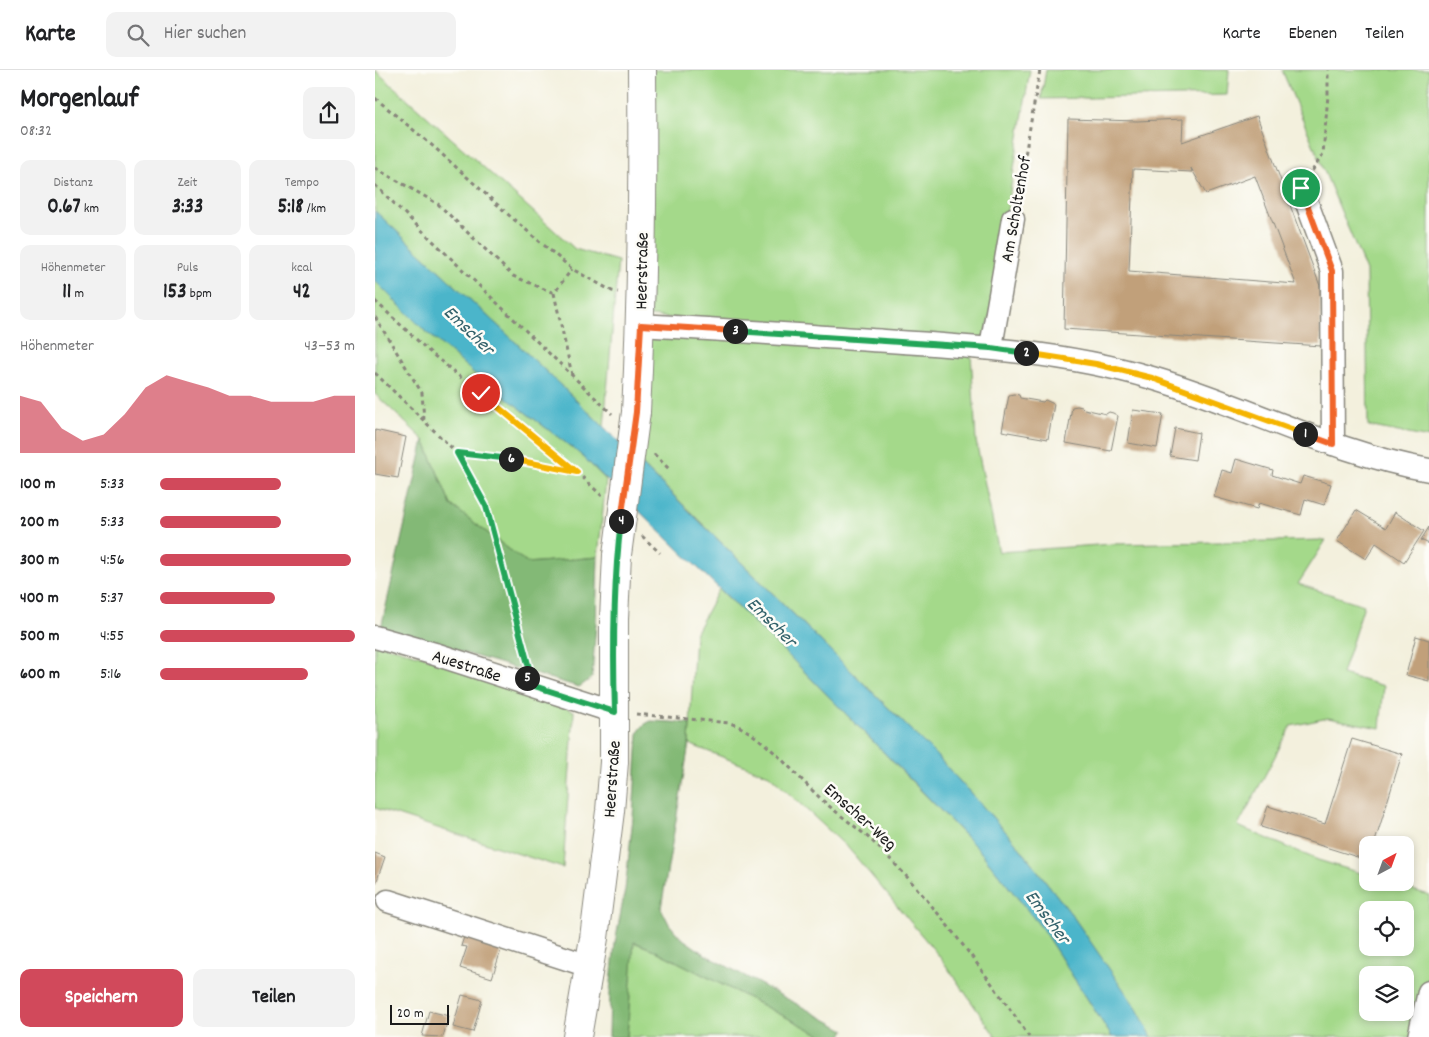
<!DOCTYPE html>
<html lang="de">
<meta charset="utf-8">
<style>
body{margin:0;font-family:Dekko,sans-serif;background:#f2f2f2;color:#202124;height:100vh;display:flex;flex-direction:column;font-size:19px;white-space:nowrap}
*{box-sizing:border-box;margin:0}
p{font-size:16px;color:#757577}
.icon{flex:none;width:28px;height:28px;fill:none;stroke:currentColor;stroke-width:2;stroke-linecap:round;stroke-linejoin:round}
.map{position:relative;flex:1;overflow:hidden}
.panel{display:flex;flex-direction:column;background:#fff;width:375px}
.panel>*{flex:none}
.needle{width:32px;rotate:41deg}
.buttons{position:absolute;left:984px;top:766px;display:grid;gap:10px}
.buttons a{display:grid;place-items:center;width:55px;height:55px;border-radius:10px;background:#fff;box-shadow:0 2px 8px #0003;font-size:25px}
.scale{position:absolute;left:15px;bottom:12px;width:59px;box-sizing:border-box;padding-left:5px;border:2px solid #1c1c1c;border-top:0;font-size:14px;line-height:18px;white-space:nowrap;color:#1c1c1c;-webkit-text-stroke:4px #fdfcf7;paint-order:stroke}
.pin{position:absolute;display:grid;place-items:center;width:42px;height:42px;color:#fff;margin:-21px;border:2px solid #fff;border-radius:50%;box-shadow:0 1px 5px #0007}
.km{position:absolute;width:25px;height:25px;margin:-12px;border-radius:50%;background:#222;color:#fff;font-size:14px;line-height:25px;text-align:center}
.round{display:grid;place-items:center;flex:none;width:52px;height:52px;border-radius:10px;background:#f2f2f2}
.summary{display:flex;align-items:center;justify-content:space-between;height:85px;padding:0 20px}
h1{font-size:28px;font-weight:800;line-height:38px}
.figures{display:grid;grid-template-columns:repeat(3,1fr);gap:8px;height:85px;padding:5px 20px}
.figures div{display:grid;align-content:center;border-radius:10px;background:#f2f2f2;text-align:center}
.figures b{font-size:21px;font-weight:800}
.figures small{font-size:14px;font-weight:400}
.figures p{font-size:14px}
.chart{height:140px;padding:10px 20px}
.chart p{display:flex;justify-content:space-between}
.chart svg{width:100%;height:90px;margin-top:5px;fill:#d1495b;opacity:.7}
.primary-button{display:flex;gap:10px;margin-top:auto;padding:10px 20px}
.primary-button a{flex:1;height:58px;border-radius:10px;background:#d1495b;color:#fff;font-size:20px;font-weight:800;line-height:58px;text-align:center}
.primary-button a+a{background:#f2f2f2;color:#202124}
ul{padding:0 20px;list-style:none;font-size:16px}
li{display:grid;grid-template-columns:80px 60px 1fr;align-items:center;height:38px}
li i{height:12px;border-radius:6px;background:#d1495b}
header{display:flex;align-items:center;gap:30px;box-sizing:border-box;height:70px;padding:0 25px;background:#fff;border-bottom:1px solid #e0e0e0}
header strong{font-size:24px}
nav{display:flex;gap:28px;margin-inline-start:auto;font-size:18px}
.search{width:350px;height:45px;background:#f2f2f2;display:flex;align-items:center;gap:12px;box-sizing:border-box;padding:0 18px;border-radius:10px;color:#757577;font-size:19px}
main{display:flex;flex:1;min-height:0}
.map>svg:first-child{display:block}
.green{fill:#a4d98a;stroke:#607a53;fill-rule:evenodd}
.forest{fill:#83b976;stroke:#506a49}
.water{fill:#4cb5ca;stroke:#346873}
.building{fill:#c1a07a;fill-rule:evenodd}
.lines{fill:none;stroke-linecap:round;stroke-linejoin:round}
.minor-casing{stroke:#88867c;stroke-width:25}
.major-casing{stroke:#88867c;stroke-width:30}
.path{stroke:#88867c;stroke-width:3;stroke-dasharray:4 4;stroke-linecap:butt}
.minor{stroke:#fff;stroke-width:22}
.major{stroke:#fff;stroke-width:28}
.major-bridge-casing{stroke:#88867c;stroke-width:30;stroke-linecap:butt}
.major-bridge{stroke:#fff;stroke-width:28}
.split-1-casing{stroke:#fff;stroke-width:10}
.split-2-casing{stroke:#fff;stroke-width:10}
.split-3-casing{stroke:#fff;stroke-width:10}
.split-4-casing{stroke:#fff;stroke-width:10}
.split-5-casing{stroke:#fff;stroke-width:10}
.split-6-casing{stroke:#fff;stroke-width:10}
.split-7-casing{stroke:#fff;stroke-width:10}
.split-1{stroke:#f0652b;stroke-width:6}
.split-2{stroke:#f5b400;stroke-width:6}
.split-3{stroke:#22a559;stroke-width:6}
.split-4{stroke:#f0652b;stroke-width:6}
.split-5{stroke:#22a559;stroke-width:6}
.split-6{stroke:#22a559;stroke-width:6}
.split-7{stroke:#f5b400;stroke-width:6}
.labels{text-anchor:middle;stroke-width:5;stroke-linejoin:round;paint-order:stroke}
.street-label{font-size:18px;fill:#1c1c1c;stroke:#fdfcf7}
.water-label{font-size:19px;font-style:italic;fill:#32616a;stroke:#fdfcf7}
</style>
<header>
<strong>Karte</strong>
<div class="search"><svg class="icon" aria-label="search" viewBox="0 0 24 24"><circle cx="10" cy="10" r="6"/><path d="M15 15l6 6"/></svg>Hier suchen</div>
<nav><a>Karte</a><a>Ebenen</a><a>Teilen</a></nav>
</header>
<main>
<section class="panel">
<div class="summary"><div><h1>Morgenlauf</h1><p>08:32</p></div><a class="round"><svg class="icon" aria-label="share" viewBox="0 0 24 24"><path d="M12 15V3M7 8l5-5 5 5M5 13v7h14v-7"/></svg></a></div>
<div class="figures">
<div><p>Distanz</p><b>0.67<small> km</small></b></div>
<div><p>Zeit</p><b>3:33</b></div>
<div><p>Tempo</p><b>5:18<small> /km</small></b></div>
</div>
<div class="figures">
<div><p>Höhenmeter</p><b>11<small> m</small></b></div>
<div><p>Puls</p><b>153<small> bpm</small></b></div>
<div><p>kcal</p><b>42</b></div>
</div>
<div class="chart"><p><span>Höhenmeter</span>43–53 m</p>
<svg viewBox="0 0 160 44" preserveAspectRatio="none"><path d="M0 44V16L10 19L20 32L30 38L40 35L50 25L60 12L70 6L80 9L90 12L100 16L110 16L120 19L130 19L140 19L150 16L160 16V44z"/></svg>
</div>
<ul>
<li><b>100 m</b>5:33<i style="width:62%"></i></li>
<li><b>200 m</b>5:33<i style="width:62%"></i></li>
<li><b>300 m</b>4:56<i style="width:98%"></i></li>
<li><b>400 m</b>5:37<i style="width:59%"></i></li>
<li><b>500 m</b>4:55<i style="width:100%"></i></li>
<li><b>600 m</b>5:16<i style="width:76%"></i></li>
</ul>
<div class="primary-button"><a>Speichern</a><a>Teilen</a></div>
</section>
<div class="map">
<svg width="1054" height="967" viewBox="0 0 1054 967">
<rect width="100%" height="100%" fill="#fdfcf7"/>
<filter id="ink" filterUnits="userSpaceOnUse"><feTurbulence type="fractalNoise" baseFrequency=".02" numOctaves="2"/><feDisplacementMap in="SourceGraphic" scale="10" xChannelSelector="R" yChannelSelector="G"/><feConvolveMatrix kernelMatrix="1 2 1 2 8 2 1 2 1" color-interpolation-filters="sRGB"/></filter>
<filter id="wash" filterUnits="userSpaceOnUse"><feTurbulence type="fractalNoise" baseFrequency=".0096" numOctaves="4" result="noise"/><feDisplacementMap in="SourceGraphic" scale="20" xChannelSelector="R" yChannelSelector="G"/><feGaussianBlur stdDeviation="1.12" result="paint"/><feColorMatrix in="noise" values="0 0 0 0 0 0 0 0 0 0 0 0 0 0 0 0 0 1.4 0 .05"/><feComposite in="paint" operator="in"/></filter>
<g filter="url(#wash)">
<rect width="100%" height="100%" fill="#f3f0dd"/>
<g class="green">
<path d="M0 0 200 179 243 191 229 357 133 265 0 141Z"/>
<path d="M278 0H655L610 275 275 246Z"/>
<path d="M671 0H854L852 25 666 29Z"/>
<path d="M907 0H1054V368L993 356 991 201Z"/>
<path d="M0 211 47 258 100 304 204 383 231 410 223 487 152 493 76 435 49 370 0 324Z"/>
<path d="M272 260 596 283 601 371 624 482 737 474 951 470 923 514 989 535 967 604 1009 616 1005 658 953 648 916 656 863 756 943 790 992 805V812L1015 813 1054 825V912L1040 967H777L761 939 697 845 641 773 560 684 260 387ZM992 840H1030V878H992ZM992 905H1030V942H992Z"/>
<path d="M344 519 413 585 604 780 666 857 737 967H621L565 887 474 779 394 705 314 674 320 564Z"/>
<path d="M0 573 57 589 199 641 188 798 0 738Z"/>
<path d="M258 872 279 880 450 967H252Z"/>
</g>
<g class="forest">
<path d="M49 370 76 435 152 493 223 487 221 553 217 608 204 617 6 558Z"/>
<path d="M276 651 315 653 314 674 286 838 294 854 305 867 331 885 470 960 466 967H450L279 880 259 872 252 967H234L235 922 240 873 250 820 258 747 263 664C266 657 269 654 276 651Z"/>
</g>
<path class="water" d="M0 141 133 265 229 357 560 684 641 773 697 845 762 939 777 967H737L666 857 604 780 542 716 413 585 204 383 100 304 47 258 0 211Z"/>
<g id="blocks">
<g class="building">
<path d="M882 46 945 216 946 276 689 259 693 49 762 51 808 49 807 72ZM816 98 831 124 880 106 921 214 754 201 758 99 817 102Z"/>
<path d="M639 324 644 325 645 328 668 332 670 330 679 334 673 369 627 361 634 325Z"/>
<path d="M702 336 707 337 709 339 731 344 734 342 738 343 743 346 736 381 691 373 697 337Z"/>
<path d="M758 340 788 344 782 378 753 373Z"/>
<path d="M800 358 824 363 820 390 795 386Z"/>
<path d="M0 360 31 367 23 408 0 404Z"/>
<path d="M861 389 898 400 897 405 925 414 928 406 956 414 949 435 930 429 926 445 884 433 882 439 839 427 847 400 857 403Z"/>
<path d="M981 440 1011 458 1020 442 1049 461 1029 492 1001 473 991 489 962 471Z"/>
<path d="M1054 457V474L1046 470Z"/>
<path d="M1041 566 1054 570V611L1031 605Z"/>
<path d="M977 669 1027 684 999 775H992V790L886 757 893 736 950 754Z"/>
<path d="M0 783 10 787 0 816Z"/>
<path d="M91 861 127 877 117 908 85 898 92 877 86 876Z"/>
<path d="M87 925 107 930 98 962 78 957Z"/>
<path d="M54 941 74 946 68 967 47 966Z"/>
</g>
</g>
</g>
<g filter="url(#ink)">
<use href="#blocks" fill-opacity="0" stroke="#88867c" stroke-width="1"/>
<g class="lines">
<g class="minor-casing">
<g id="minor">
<path d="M926 117 957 201 958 374"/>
<path d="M265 255C342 259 419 265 496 270 590 276 686 281 777 308 870 335 958 383 1054 400"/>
<path d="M616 277 638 149"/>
<path d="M0 567 60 584 240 642"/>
<path d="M13 831 214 896"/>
<path d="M1044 967 1054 922"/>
</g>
</g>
<g class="major-casing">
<g id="major">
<path d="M261 342C267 228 268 114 267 0"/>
<path d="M202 967 219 868 235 741 239 692V549L242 485"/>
</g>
</g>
<g class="path">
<path d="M0 28 59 77 136 147 197 199 237 221 243 222"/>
<path d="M0 98 63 134 138 206 179 223"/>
<path d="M937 101 948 84 953 25V0"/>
<path d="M0 115 237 344"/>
<path d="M642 131 665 0"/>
<path d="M0 231 57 284 202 402 227 426"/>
<path d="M0 247 47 323 49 350"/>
<path d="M0 303 82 383 111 436 153 594"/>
<path d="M197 305 179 223 197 199"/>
<path d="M83 383 127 387 200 401"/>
<path d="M279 384 294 399"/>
<path d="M267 466 285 483"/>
<path d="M261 644 355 653C385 662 418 702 442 725 459 742 480 755 497 771 533 805 564 844 594 883 615 911 635 938 654 967"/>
</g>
<use href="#minor" class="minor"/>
<use href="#major" class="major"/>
<g class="major-bridge-casing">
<path id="major-bridge" d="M242 485 261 342"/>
</g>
<use href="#major-bridge" class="major-bridge"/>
</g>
</g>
<g class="lines" filter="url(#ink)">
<g class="split-1-casing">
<path id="split-1" d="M926 118 957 201 958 374 930 364"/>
</g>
<g class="split-2-casing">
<path id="split-2" d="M651 283 721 294 777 308 930 364"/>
</g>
<g class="split-3-casing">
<path id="split-3" d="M360 261 616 278 651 283"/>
</g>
<g class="split-4-casing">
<path id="split-4" d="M246 451 261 342 266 255 360 261"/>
</g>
<g class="split-5-casing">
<path id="split-5" d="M152 608 150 613 240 642C238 578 238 515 246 451"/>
</g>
<g class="split-6-casing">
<path id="split-6" d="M136 389 82 383 111 436 154 598 152 608"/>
</g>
<g class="split-7-casing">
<path id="split-7" d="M106 323 202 402 136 389"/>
</g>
<use href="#split-1" class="split-1"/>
<use href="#split-2" class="split-2"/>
<use href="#split-3" class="split-3"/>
<use href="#split-4" class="split-4"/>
<use href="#split-5" class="split-5"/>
<use href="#split-6" class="split-6"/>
<use href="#split-7" class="split-7"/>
</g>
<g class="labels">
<g class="street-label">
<text transform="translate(640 139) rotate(-80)" y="6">Am Scholtenhof</text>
<text transform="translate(266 201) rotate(-89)" y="6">Heerstraße</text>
<text transform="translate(92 595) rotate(18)" y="6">Auestraße</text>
<text transform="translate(236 709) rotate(-86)" y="6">Heerstraße</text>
<text transform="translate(486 746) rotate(42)" y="6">Emscher-Weg</text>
</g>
<g class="water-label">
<text transform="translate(95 259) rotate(44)" y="7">Emscher</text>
<text transform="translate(398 551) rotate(45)" y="7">Emscher</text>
<text transform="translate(674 846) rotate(53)" y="7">Emscher</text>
</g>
</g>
</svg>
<div class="buttons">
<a><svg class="needle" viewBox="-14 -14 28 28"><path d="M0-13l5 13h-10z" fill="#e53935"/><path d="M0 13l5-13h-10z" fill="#757577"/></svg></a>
<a><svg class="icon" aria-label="locate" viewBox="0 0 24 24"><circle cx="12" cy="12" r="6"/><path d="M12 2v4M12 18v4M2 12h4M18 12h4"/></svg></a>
<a><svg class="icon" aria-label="layers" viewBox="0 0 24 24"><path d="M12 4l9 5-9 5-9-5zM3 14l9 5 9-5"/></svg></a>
</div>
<div class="scale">20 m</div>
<div class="pin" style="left:926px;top:118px;background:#1e9e55"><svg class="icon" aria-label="arrive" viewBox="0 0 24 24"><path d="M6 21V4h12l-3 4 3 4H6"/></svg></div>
<div class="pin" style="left:106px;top:323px;background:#d93025"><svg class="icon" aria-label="check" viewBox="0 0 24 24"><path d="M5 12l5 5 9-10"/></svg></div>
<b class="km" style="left:930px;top:364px">1</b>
<b class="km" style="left:651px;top:283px">2</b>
<b class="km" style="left:360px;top:261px">3</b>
<b class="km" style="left:246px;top:451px">4</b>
<b class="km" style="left:152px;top:608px">5</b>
<b class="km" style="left:136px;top:389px">6</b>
</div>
</main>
